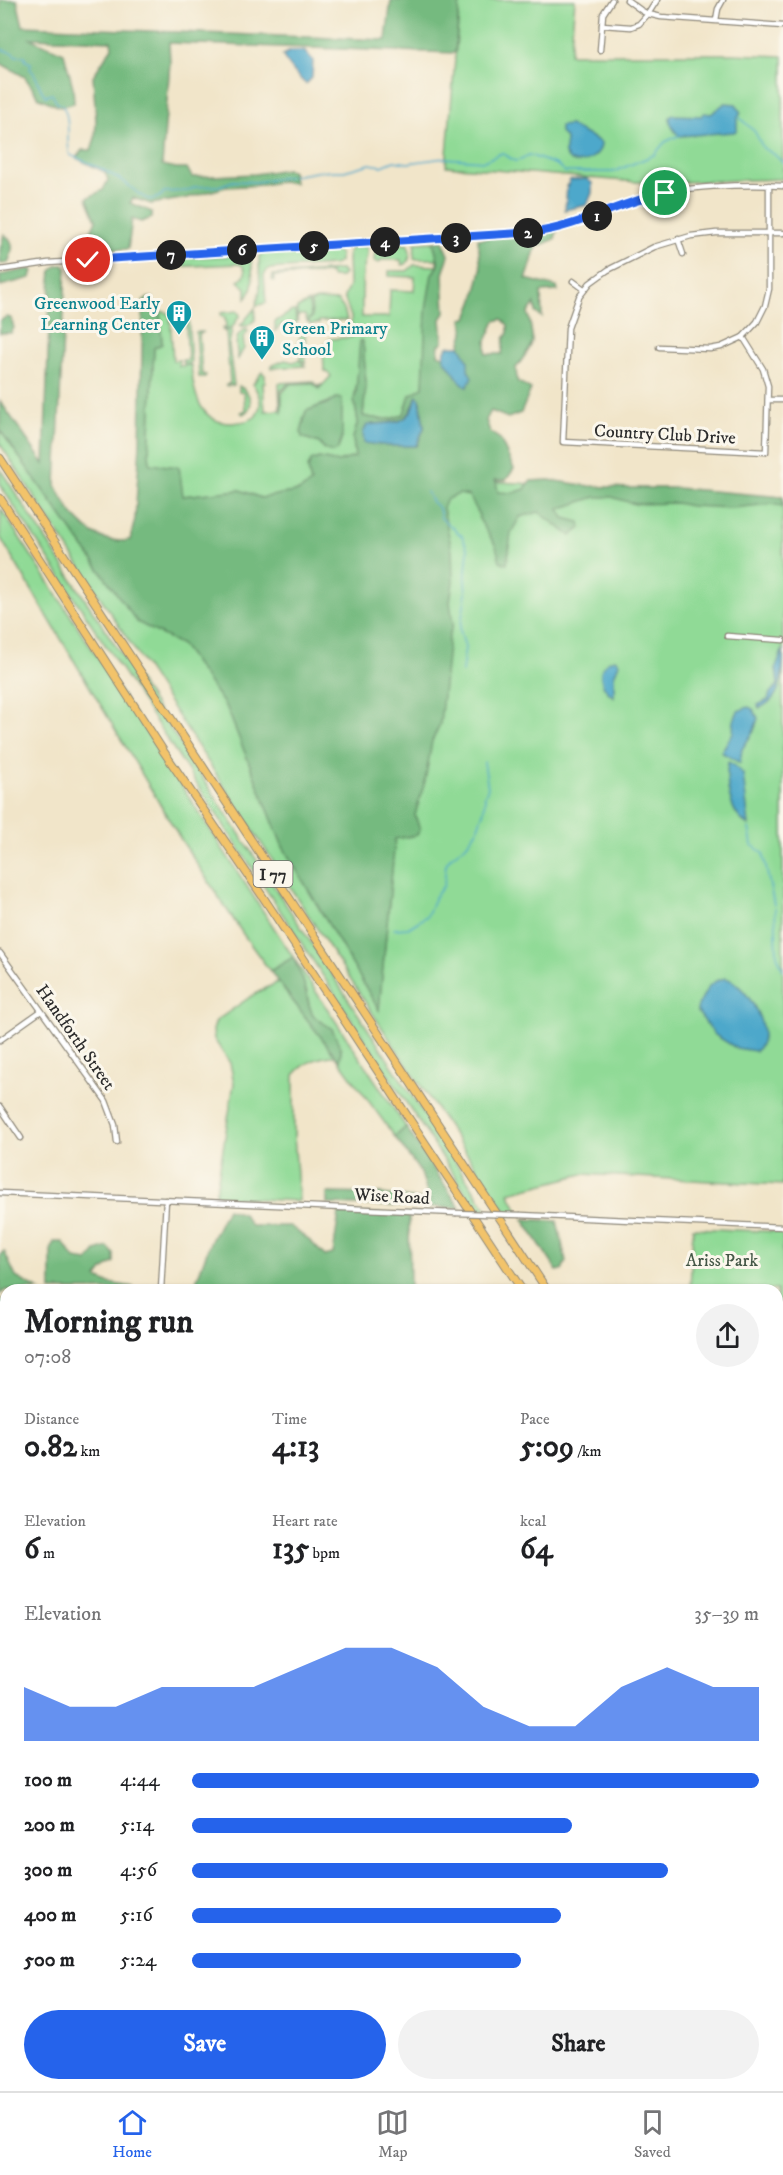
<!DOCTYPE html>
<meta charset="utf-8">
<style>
body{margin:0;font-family:"IM FELL DW Pica",serif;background:#f2f2f2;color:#202124;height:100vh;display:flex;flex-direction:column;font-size:22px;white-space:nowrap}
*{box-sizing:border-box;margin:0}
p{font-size:20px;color:#757577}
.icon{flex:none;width:33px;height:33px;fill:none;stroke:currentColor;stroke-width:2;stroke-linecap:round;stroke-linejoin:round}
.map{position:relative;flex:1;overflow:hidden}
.drawer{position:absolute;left:0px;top:1284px;width:783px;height:807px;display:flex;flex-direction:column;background:#fff;border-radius:18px 18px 0 0;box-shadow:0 2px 4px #0004}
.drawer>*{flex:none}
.pin{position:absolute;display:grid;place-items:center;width:51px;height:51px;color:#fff;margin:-26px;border:3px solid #fff;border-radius:50%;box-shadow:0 2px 6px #0007}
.km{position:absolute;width:30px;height:30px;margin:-15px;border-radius:50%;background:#222;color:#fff;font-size:16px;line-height:30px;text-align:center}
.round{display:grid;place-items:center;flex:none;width:63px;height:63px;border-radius:32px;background:#f2f2f2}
.summary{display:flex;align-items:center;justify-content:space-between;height:102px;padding:0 24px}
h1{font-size:33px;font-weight:700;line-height:45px}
.metrics{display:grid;grid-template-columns:repeat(3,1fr);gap:9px;height:102px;padding:6px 24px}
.metrics div{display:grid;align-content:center}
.metrics b{font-size:30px;font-weight:700}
.metrics small{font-size:16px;font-weight:400}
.metrics p{font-size:16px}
.chart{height:168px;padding:12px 24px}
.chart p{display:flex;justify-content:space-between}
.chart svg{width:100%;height:108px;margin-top:6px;fill:#2563eb;opacity:.7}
.primary-button{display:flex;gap:12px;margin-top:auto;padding:12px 24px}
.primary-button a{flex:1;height:69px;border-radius:36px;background:#2563eb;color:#fff;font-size:24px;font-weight:700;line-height:69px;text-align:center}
.primary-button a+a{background:#f2f2f2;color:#202124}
ul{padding:0 24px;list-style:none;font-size:20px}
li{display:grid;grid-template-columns:96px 72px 1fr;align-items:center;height:45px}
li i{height:15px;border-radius:8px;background:#2563eb}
.tab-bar{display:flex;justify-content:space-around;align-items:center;height:84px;border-top:2px solid #e0e0e0;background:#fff;font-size:16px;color:#757577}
.tab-bar a{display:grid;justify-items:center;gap:3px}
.tab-bar .selected{color:#2563eb}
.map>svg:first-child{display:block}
.green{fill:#90da96;stroke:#5e8260;stroke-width:1.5;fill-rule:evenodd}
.forest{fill:#74ba7f;stroke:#507255;stroke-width:1.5;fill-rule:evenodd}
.water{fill:#4da8cb;stroke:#3c6a7b;stroke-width:1.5}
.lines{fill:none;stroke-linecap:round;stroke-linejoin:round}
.stream{stroke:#4da8cb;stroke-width:1.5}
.minor-casing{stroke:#8e887a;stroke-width:7}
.highway-casing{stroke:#8e887a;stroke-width:9}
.minor{stroke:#fff;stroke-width:4.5}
.highway{stroke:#f2c36a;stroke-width:7}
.minor-bridge-casing{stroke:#8e887a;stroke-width:7;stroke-linecap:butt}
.minor-bridge{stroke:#fff;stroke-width:4.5}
.route-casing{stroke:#fff;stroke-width:12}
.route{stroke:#2563eb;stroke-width:8}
.labels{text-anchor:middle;stroke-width:6;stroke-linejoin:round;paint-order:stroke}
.shield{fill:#fbf7ec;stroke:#696865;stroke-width:1.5}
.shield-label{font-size:16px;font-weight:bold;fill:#2b2b2b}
.culture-label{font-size:18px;fill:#0d838f;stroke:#fbf7ec;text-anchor:end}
.street-label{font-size:18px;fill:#2b2b2b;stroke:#fbf7ec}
.park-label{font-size:18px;fill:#445746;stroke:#fbf7ec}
</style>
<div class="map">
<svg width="783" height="2091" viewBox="0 0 783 2091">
<rect width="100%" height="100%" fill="#fbf7ec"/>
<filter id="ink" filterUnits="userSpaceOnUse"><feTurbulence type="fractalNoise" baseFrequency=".0167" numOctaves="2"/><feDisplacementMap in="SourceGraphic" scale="12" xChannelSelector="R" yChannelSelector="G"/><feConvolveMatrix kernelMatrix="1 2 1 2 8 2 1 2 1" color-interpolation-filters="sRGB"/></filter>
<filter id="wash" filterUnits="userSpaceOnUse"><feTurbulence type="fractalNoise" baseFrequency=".008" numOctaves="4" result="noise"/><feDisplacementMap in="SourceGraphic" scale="24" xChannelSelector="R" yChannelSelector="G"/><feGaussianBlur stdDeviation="1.35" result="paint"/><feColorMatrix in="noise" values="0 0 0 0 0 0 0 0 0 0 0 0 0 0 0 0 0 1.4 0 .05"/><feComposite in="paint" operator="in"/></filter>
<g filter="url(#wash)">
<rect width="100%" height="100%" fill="#f1e5c9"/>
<g class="green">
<path d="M460 0H575L570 54H733L783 56V179L649 183 446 166Z"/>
<path d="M433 242C437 256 442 261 432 274L423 387 410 395 404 414C390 422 378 419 363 416L366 385 363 342 354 400 358 421 353 438 355 457 338 462 319 458 311 461 308 468 311 483 299 491 261 498 240 490 183 496 150 464 149 453 154 347 162 344 160 312H166L167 314 170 312 173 361 179 360V366L191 365C193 389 198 424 232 423 240 422 248 422 255 417 264 404 260 396 253 384L262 372 265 375V383H263L265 411 280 410 279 383 312 381 319 386 322 384 319 388 312 382 289 383 280 392 282 414V393L290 384 312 383 319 389 331 376 324 370 323 347 330 339 352 337 351 317 344 297 349 286 348 254 351 248 366 246C369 255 365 262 363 271 362 286 362 302 362 317H389L390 290 414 291 415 277 389 276V271H407L414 265 437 266V259H414L415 243ZM336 399 326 450 319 443 302 437 303 420 306 411Z"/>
<path d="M407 244C411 249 411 259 406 264L402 265 401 260H381L379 263 374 261 376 245Z"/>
<path d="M290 250 293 252 335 250 340 254V262L334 265 268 269 264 275 266 303 256 306 260 290 259 256 264 252Z"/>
<path d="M246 255 251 258C252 272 256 288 246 299V288L238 281C246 277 248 270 240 264L170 267 165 264 169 258Z"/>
<path d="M341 270 344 274 341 277H331L330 273 274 276V281L272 280 273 275Z"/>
<path d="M317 300 338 301 344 309 347 320 319 321V323L311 324 308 322 312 317 311 302Z"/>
<path d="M309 302 311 317 307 321 305 315H298L297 320V308Z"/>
<path d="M255 308V320L247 326H240Z"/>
<path d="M237 311 240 315 232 328 222 329 226 327 225 317 221 316V313Z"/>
<path d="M292 311H295L296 321H298L293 326 290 323 286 327 282 324 275 331V322Z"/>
<path d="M185 312 188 314 191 361 189 364H184L182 360H188Z"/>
<path d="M247 329 248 332 243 337 244 348 238 359C236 348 233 332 247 329Z"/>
<path d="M303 329 305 331V363L300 359 301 353 298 343Z"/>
<path d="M222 330H232L229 345 234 385 225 386 230 383 226 332Z"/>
<path d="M196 332H204L199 334 202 374 206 375 205 377H199Z"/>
<path d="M285 360 293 362 299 360 305 366 271 368V366Z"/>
<path d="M239 386C249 391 257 406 243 414L241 412 245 410 244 393 239 392Z"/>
<path d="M0 430 137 622 182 645 227 708 283 847 379 1009 428 477 783 501V1185L583 1174 509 1193 519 1213 506 1212 390 1040 0 444Z"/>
<path d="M0 469 56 555 487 1210H477L0 485Z"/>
<path d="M1 509 293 957 406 1127 395 1137 340 1062 341 1049 332 1029 313 1016 309 1005 307 992 293 958 270 971 243 934 182 841 0 537Z"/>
<path d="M278 982 336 1056C319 1056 304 1063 294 1075V1136L299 1201 215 1197 234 1083 230 1063 214 1039 213 1030 216 1021 253 995Z"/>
<path d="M693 1228 783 1232V1471L777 1469V1290H690Z"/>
<path d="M777 1720 783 1728V1786L777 1787Z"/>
<path d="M6 1762V1788L0 1791V1763Z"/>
<path d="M777 1800 783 1802V2091H654V2085H777Z"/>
</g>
<g class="forest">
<path d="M0 0H17L23 26 386 40 391 0H460L455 53 169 43 170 62 162 165 176 168H187L192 177 255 174 287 169 292 171 294 183 282 181 262 185 226 187 187 198 151 204 133 198 130 203 152 212V218L141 222 132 219 128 249 95 250 88 238 96 220 87 198 103 190 108 180 105 172 76 158 82 150H91L95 138 96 122 93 76 112 47 111 41 29 38 64 53 73 87 74 103 60 107 39 98 25 77 0 63Z"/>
<path d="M557 231 555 239 536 247C532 258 531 268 526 279L557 287 558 291 541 292 542 317 536 313 535 303 528 313C535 346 535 341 516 368L517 381 531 389 521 413 508 418 491 411 486 420 490 432 500 439 514 469 506 480H494L496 481 498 492 513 493 525 489 530 481 549 480 590 486 628 488H676L783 497V506L771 504 732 508 691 506 676 503 635 504 612 497H595L559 509 564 518 580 522 581 528 571 536 539 512 520 517 511 533 507 564 500 561 496 546 479 519V514L469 496 459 494 447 499 443 508 452 551 453 582 450 602 453 624 449 636 440 724 432 741 425 781 415 815 420 830 417 835 395 839 379 1010 283 847 227 708 182 645 137 622 0 430V401L44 464 51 271 58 265H64L66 268 56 485C70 516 92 547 130 540L135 519 140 444 143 302 148 298H153L155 312H160L162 344 154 348 149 453 150 464 179 467 183 496 240 490 261 498 299 491 311 483 308 468 311 461 319 458 338 462 355 457 353 438 358 421 354 400 356 393 360 340 363 341 366 385 363 416C378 419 390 422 404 414L410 395 423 387 426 309 432 274 438 266V259L433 242 443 241 449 255 443 274 445 313 441 319 443 342 439 345 438 354 443 356 460 381C469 367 468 361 460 346L464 333 462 319 467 318 474 300 481 270 478 239ZM502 319 508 325V333L504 339 502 354H486V341L495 321ZM416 397 420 399 424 428 417 446H390L364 442 367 425C393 420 408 428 416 397Z"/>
<path d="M4 234C16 243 13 250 8 263L0 264V250Z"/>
<path d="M29 269 33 270 31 278 0 286V275Z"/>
<path d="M6 317 11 318 14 328 11 333H0V321Z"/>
<path d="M336 398 342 399V438L338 449 334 452 326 450 319 443 302 437 301 433 306 411 331 402Z"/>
<path d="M293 957 303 980 309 1005 313 1016 332 1029 341 1049 340 1062 270 971Z"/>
<path d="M406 1127 460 1208 327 1204V1193L382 1194 430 1201 421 1173 395 1137Z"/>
<path d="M227 1209 243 1214 251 1226H290L310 1241 325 1256 333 1254 339 1213 409 1215 410 1290H193L210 1243Z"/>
<path d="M523 1219 557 1221 566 1261 562 1270 557 1271Z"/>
<path d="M54 1242H63L75 1259 88 1261 96 1251 108 1247 114 1254V1262L103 1270 97 1278 108 1283 133 1287V1290H51V1248Z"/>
<path d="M4 1251 16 1277 39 1290H6L0 1294V1255Z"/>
<path d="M6 1297V1423L0 1421V1302Z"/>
<path d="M6 1449V1551H0V1453Z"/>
<path d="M781 1465H783V1492H778L777 1474Z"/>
<path d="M6 1612V1708L0 1707V1613Z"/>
<path d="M6 1788V1993L0 2005V1791Z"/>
<path d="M111 2085H210L209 2091H111Z"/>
<path d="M234 2085H288L298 2091H254Z"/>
</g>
<g class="water">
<path d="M291 51H304L313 60 312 78 306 84C300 80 286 62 282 55Z"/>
<path d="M725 103 736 104 741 113 737 119V130L734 132 680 136C675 133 669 124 670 117L673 115 701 116 704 113 711 114Z"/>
<path d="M570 125C580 133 591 135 601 143 602 158 573 172 565 154 564 150 566 144 566 139L560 133V126Z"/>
<path d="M587 179 592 183V193L587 205 565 210 567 187 570 180Z"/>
<path d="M449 346H460L468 360V370L472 377 467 387 460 381 444 359 445 350Z"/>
<path d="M417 396 420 399 424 428 416 446H390L364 443 363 433 367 425C383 422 403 427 412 410 415 405 415 400 417 396Z"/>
<path d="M783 649C783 673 783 699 759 708L758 705 768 700 770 693 778 685 776 667Z"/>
<path d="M614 659 617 660 619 664 614 676V697C599 687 594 666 614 659Z"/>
<path d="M748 707 753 709 758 718 754 731 742 749 740 763 721 752 733 733 734 720 738 711Z"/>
<path d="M728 762 734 765 743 774 749 825C729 816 725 781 728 762Z"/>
<path d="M725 978C746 982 778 1037 755 1051L736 1048 715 1035 697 1011 698 1005 709 986 716 981Z"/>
</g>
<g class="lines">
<g class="stream">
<path d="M0 49 13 53 16 56H25L26 61 31 63 30 69C39 76 37 88 46 96L52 94 57 103 62 105C72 119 65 139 70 155 87 162 105 170 121 180 130 185 138 196 148 199 155 200 160 198 164 192L187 191 196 187 219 186 233 181 256 182 322 171H344L370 164 382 166 394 161 408 163 444 158 484 161 502 153 515 161 521 160 529 155 557 165 565 172H613L654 155 665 142 680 135"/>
<path d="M739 117 755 132 763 148 775 155 783 163"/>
<path d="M427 492 432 502 439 508 441 518 462 536 468 550 465 581 466 593 460 630 465 647 462 672"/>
<path d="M749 828 752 845 763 853 774 905"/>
<path d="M775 908 777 955 783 970"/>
<path d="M394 929 408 928 427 916 435 897 444 885 446 864 450 858 466 845 477 830 484 810 485 795 488 788 484 762"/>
<path d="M688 2085 689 2091"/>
</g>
</g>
</g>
<g filter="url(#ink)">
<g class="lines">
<g class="minor-casing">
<g id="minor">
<path d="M627 0 642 11 648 14 657 0"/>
<path d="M716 20 718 9 723 0"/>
<path d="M602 25 631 27 639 24 648 14 661 17 783 26"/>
<path d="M600 50 603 14 612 0"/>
<path d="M678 239 683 254"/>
<path d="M0 270 48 263 535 232C577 227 607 208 645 197 684 186 742 184 783 186"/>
<path d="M573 281 584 289"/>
<path d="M743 337 763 369 768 386 766 452 563 442 568 328 579 297 590 283 608 270 654 247 691 236 716 233H783"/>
<path d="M659 347 710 349 721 347 743 337 757 322 765 306 769 289V185"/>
<path d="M768 400H783"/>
<path d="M727 636 783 640"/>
<path d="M0 953 106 1101 115 1125 117 1142"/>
<path d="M0 1040 41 1011"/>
<path d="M0 1107 21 1138"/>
<path d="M0 1193 455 1213"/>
<path d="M521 1215 783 1227"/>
<path d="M161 1290 166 1200"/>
</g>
</g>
<g class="highway-casing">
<g id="highway">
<path d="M0 458 547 1290"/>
<path d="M0 498 164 752 263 897 522 1290"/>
<path d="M777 1641 783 1650"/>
<path d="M777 1679 783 1688"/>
</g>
</g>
<use href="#minor" class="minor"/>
<use href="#highway" class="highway"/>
<g class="minor-bridge-casing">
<path id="minor-bridge" d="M455 1213 521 1215"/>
</g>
<use href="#minor-bridge" class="minor-bridge"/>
</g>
</g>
<g class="lines" filter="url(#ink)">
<g class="route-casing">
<path id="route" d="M88 260 536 232C581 226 620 202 665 193"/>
</g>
<use href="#route" class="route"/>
</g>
<defs>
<g id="building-pin" transform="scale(1.35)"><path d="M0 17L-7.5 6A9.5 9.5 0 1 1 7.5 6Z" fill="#0f9aa8" stroke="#fbf7ec"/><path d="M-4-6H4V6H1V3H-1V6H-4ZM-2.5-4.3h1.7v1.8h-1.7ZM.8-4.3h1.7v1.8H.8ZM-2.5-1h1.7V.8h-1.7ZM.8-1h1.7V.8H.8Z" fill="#fff"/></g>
</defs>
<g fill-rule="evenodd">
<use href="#building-pin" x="179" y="313"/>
<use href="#building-pin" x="262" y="338"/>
</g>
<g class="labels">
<rect class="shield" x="253.5" y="861" width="39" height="26" rx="4.5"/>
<g class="shield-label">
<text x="273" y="880">I 77</text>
</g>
<g class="culture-label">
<text x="160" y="309">Greenwood Early<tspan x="160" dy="21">Learning Center</tspan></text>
<text x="282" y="334" text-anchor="start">Green Primary<tspan x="282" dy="21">School</tspan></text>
</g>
<g class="street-label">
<text transform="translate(665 434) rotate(3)" y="6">Country Club Drive</text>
<text transform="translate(76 1037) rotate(55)" y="6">Handforth Street</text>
<text transform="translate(392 1196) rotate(3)" y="6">Wise Road</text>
</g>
<g class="park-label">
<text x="722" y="1266">Ariss Park</text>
</g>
</g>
</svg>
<div class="pin" style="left:665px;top:193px;background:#1e9e55"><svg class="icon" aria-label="arrive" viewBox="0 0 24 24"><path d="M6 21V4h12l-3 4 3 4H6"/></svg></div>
<div class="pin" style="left:88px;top:260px;background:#d93025"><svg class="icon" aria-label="check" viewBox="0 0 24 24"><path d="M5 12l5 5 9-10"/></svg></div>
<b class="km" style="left:597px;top:216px">1</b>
<b class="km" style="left:528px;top:233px">2</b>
<b class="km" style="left:456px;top:238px">3</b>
<b class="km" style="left:385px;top:242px">4</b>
<b class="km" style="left:314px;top:246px">5</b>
<b class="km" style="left:242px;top:250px">6</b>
<b class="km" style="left:171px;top:255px">7</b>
<section class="drawer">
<div class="summary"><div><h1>Morning run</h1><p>07:08</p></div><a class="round"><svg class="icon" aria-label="share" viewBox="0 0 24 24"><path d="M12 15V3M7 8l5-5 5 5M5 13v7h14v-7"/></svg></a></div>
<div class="metrics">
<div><p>Distance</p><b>0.82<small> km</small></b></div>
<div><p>Time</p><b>4:13</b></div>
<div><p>Pace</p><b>5:09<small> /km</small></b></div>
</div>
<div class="metrics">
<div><p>Elevation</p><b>6<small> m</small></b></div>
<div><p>Heart rate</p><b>135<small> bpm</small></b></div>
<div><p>kcal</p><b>64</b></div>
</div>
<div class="chart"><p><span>Elevation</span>35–39 m</p>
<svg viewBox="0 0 160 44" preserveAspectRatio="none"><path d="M0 44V22L10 30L20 30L30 22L40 22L50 22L60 14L70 6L80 6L90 14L100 30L110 38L120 38L130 22L140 14L150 22L160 22V44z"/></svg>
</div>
<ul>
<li><b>100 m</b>4:44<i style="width:100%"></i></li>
<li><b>200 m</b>5:14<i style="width:67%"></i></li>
<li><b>300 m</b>4:56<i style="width:84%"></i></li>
<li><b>400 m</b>5:16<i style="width:65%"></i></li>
<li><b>500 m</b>5:24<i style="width:58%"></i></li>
</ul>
<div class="primary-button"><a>Save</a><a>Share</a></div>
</section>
</div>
<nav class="tab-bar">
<a class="selected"><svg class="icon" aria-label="home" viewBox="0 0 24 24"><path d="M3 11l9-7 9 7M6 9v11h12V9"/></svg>Home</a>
<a><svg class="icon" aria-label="map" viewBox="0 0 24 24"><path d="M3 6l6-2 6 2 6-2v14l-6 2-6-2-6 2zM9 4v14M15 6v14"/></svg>Map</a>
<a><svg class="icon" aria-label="saved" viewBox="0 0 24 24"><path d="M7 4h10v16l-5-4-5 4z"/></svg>Saved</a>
</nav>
